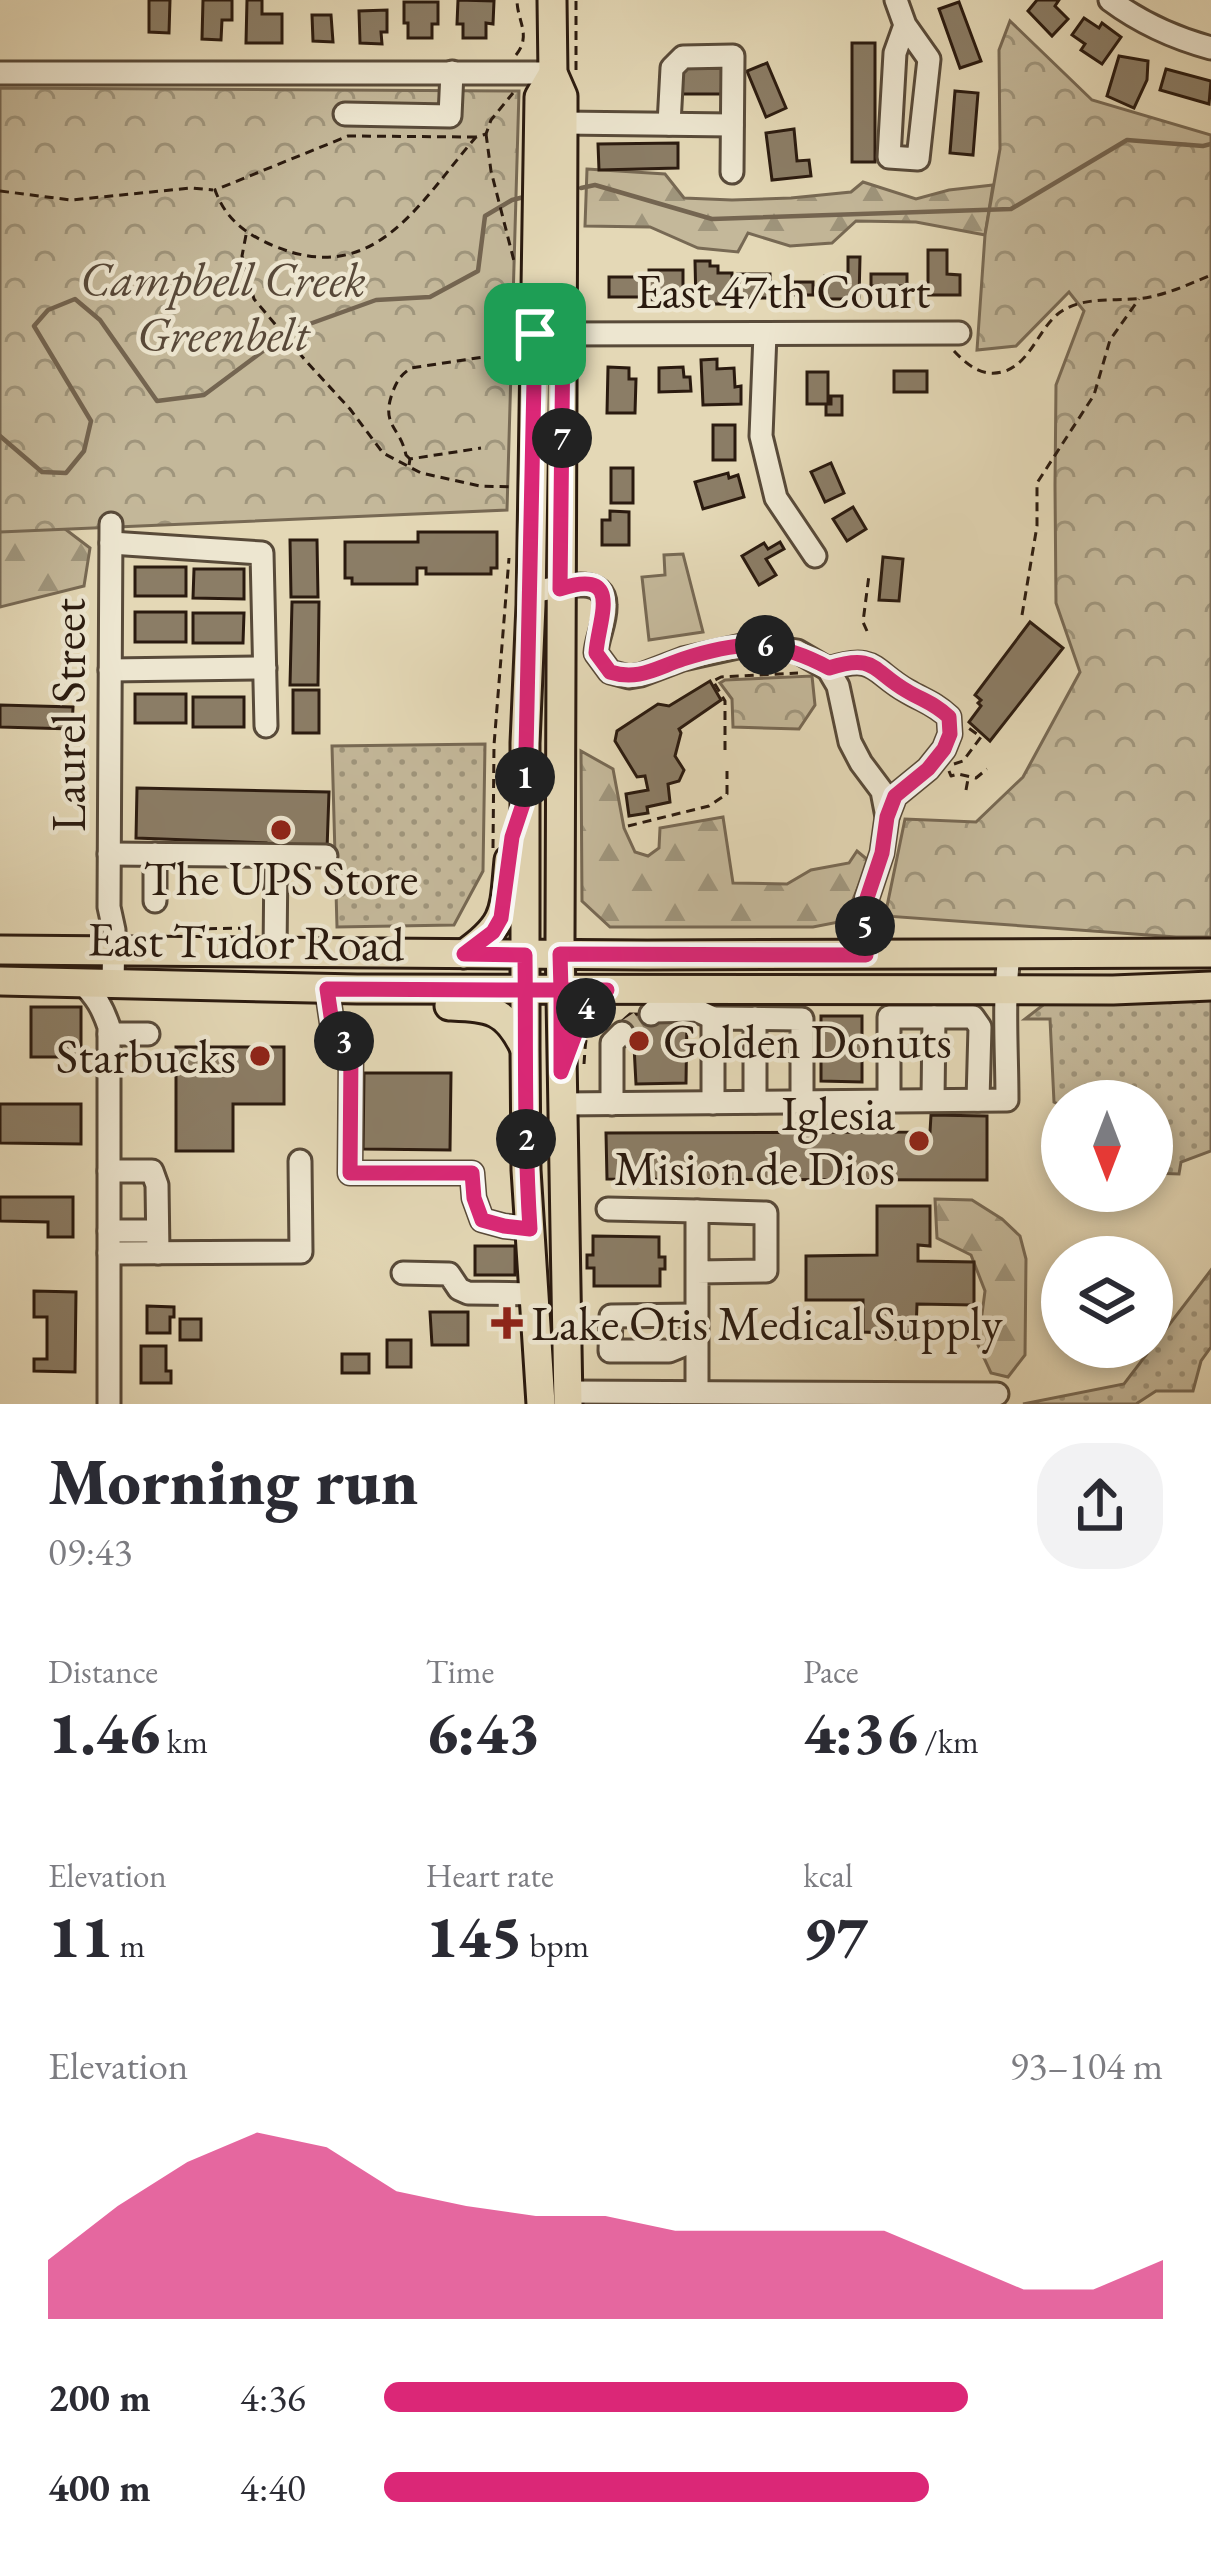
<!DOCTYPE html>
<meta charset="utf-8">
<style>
body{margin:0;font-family:"EB Garamond",serif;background:#f2f2f3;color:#2b2b33;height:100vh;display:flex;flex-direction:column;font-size:45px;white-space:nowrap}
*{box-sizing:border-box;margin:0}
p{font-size:39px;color:#7c7c81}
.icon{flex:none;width:66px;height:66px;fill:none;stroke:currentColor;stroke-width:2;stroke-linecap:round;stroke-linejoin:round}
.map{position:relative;height:1404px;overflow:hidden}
.details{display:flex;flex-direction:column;background:#fff;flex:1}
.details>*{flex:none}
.needle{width:78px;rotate:180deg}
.controls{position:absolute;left:1041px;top:1080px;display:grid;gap:24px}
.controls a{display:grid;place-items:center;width:132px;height:132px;border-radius:50%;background:#fff;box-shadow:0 6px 18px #0003;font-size:60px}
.pin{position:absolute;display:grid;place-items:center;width:102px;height:102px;color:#fff;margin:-51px;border-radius:24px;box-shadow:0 6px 18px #0006}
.km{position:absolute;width:60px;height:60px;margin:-30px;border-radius:50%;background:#222;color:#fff;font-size:33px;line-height:60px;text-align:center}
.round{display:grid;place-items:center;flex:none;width:126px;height:126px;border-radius:48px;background:#f2f2f3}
.head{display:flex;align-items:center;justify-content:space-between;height:204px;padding:0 48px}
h1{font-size:66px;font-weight:800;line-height:90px}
.figures{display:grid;grid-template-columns:repeat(3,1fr);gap:18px;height:204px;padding:12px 48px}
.figures div{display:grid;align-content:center}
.figures b{font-size:60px;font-weight:800}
.figures small{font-size:33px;font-weight:400}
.figures p{font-size:33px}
.chart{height:336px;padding:24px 48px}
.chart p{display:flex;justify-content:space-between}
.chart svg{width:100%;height:216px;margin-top:12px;fill:#db2777;opacity:.7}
ul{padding:0 48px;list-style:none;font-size:39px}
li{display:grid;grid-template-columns:192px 144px 1fr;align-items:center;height:90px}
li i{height:30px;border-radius:15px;background:#db2777}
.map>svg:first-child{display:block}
.grass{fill:url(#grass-dots);stroke:#776954;stroke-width:3}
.forest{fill:url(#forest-firs);stroke:#776954;stroke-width:3}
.park{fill:url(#park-crowns);stroke:#776954;stroke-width:3}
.garden{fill:#c4b89a;stroke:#776954;stroke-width:3}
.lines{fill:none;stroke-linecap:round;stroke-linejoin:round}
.stream{stroke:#746551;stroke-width:4.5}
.building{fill:#8b7d66;stroke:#2a1a0f;stroke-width:3}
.minor-tunnel{stroke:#bfb295;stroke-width:21;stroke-dasharray:21 10;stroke-linecap:butt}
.minor-casing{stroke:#584a39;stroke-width:27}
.major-casing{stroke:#2a1a0f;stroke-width:33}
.path{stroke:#2a1a0f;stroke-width:3;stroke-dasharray:9 6;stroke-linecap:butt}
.minor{stroke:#ede6d0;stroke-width:21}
.major{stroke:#e4d8b6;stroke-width:27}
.route-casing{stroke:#fff;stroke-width:24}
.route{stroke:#db2777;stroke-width:15}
.poi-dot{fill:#8f2418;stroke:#ede6d0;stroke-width:4.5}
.labels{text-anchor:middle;stroke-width:9;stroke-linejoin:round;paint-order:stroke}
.park-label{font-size:48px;font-style:italic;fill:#584939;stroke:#ede6d0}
.street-label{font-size:48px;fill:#2a1a0f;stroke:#ede6d0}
.poi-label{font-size:48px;fill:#2a1a0f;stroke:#ede6d0;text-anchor:start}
</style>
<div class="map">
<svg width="1211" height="1404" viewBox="0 0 1211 1404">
<defs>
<pattern id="grass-dots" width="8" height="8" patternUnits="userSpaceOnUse" patternTransform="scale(3)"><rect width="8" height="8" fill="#c4b89a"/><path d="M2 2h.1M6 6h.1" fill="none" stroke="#9f957c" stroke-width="1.8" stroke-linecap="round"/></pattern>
<pattern id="forest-firs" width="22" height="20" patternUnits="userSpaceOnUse" patternTransform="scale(3)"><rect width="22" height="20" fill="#c4b89a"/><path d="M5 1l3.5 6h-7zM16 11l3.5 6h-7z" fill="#9f957c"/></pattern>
<pattern id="park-crowns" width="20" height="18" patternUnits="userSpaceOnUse" patternTransform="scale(3)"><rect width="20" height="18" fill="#c4b89a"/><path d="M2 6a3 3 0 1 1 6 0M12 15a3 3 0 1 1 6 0" fill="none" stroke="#9f957c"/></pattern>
</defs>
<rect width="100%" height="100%" fill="#e4d8b6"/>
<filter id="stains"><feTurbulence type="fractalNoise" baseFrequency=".00167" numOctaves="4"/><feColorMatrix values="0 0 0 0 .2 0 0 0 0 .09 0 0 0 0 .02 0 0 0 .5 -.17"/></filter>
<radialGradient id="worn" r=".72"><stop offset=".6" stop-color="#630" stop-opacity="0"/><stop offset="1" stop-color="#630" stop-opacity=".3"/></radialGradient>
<g class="grass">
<path d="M485 744 483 871 454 925 337 927 332 746Z"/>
<path d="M1211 998V1151L1181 1162 1179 1174 1152 1173V1101H1062V1106L1054 1102 1050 1019H1025L1047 1002Z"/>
<path d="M1211 1270V1347L1201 1361 1193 1391H1156L1136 1404H1023L1124 1384Z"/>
</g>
<g class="forest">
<path d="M587 169 665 174 684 198 732 200 791 198 851 192 863 182 916 199 949 190 993 185 985 235 916 222 856 221 832 243 790 246 748 233 738 252 698 248 650 227 585 226Z"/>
<path d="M0 495 27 500 90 548 84 586 0 607Z"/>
<path d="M581 751 613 769 624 828 635 852 648 856 659 848 660 828 723 817 733 883 787 884 811 870 849 863 857 851 869 861 844 921 813 927H610L582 901Z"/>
<path d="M935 1199 972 1200 1002 1219 1020 1236 1026 1259 1025 1355 1008 1377 991 1373 978 1345 985 1291 971 1255 937 1238Z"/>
</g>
<g class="park">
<path d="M1010 21 1092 100 1211 135V937H1176L885 916 905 819 976 822 1023 777 1080 672 1056 603 1055 485 1056 385 1084 311 1069 292 1016 346 977 350 985 235 1000 149 999 50Z"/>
<path d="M0 88 519 91 507 510 0 532Z"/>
<path d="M812 676 815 705 799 729 733 727 732 699 720 683 725 680Z"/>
</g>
<path class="garden" d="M683 554 703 632 649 640 642 577 665 575 664 555Z"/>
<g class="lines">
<g class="stream">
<path d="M581 188 595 185 712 219 1011 209 1127 140 1203 146 1211 144"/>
<path d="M0 436 42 472 66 473 84 451 91 421 34 326 48 310 75 299 100 320 157 401 204 395 290 331 376 300 430 297 478 271 485 216 512 200 524 197"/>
</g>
</g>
<g class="building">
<path d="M149 0H170L169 33 149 32Z"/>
<path d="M203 0H232V20H222L221 40 202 39Z"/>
<path d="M247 0H262V14H282V43H246Z"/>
<path d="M458 0 494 1 493 24 486 23V38H463V24H457Z"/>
<path d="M1037 0H1059L1055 6 1068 19 1052 36 1028 11Z"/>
<path d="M404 2H438V24H432V38H408V23H404Z"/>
<path d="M959 2 981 61 960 68 939 9Z"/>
<path d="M387 10V32H381L382 44 360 43 359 11Z"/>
<path d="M312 15H331L333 42 313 41Z"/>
<path d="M1084 18 1099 28 1102 23 1121 37 1102 64 1081 50 1085 44 1072 35Z"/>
<rect x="852" y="43" width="23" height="119"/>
<path d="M1119 56 1148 61 1147 80 1134 108 1107 96Z"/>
<path d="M767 63 786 108 766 117 747 71Z"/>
<path d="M682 67 722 68V94H681Z"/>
<path d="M1166 69 1211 81 1209 104 1160 90Z"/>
<path d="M955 91 978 93 973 155 950 153Z"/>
<path d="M794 129 797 161 809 160 811 176 772 180 766 133Z"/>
<path d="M678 143V168L599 170 598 144Z"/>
<path d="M928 250H947V274L960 275V295H928Z"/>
<path d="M848 257H860L859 299H825V276H848Z"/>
<path d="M695 261H710V266H718V273H732V304H696Z"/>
<rect x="649" y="270" width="34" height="30"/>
<path d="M738 274H770L771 298H738Z"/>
<rect x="871" y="274" width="36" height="12"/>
<rect x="609" y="277" width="32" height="20"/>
<rect x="784" y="282" width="29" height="13"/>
<path d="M717 359V369L734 368 735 387 741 386V404L703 405 701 360Z"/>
<path d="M608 367 629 368V379H636L635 413H607Z"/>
<path d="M683 367 684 377H690L691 391 659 392V368Z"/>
<rect x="894" y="371" width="33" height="21"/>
<path d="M807 372H828V404H831V396H842V415H826V404H807Z"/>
<rect x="713" y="425" width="22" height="35"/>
<path d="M831 463 844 493 825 502 811 472Z"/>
<rect x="611" y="468" width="22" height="35"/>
<path d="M728 473 729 478 738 475 744 497 703 509 695 482Z"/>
<path d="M853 507 866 529 847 541 833 519Z"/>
<path d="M610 511 629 512V545H602V520H610Z"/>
<path d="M418 532H497V568H491V574H426V568H417V584H352V578H345V542H418Z"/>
<path d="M290 540H317L318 597H291Z"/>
<path d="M780 542 784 549 766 559 776 575 759 585 742 556 764 543 768 549Z"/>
<path d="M883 557 903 559 899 601 879 600Z"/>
<rect x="135" y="567" width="51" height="29"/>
<path d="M194 569H244V599L193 598Z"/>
<path d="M292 602H319L318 685H290Z"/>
<rect x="135" y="612" width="51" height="30"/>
<path d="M193 613H244L243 643H193Z"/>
<path d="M1030 622 1063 648 990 741 969 722 981 706 978 703 981 700 975 695Z"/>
<path d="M710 681 721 700 679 729 681 733 675 756 684 770 679 781 668 784 670 802 647 807 648 813 629 816 626 794 648 790 645 776 637 777 615 741 617 731 658 704 669 706Z"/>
<rect x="293" y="690" width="26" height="43"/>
<rect x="135" y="694" width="51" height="29"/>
<rect x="193" y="697" width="51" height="30"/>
<path d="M0 705 73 707 72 729 0 727Z"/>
<path d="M137 788 329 792 327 850 266 848V843L136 838Z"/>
<rect x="31" y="1007" width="50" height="50"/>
<path d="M630 1014 687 1015 686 1083 636 1084 634 1046 622 1033 621 1022Z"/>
<path d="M821 1016H862V1082L821 1081Z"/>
<path d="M176 1047H284V1104H233V1151H176Z"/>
<path d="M364 1073H451L450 1150 363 1149Z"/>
<path d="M0 1104H81V1144L0 1143Z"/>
<path d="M931 1115 987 1116V1180L607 1179 606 1133 930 1132Z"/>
<path d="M0 1197H73V1237H48V1222L0 1221Z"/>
<path d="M877 1206H930V1246L918 1245V1261L974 1262V1305L917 1304 916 1332H904V1339H885V1333L863 1332V1300H806V1256L877 1255Z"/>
<path d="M593 1236 659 1237V1257H665V1269H660V1286H594V1268H587V1255H593Z"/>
<rect x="475" y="1246" width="40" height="29"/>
<path d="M34 1291 76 1292 75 1372 34 1371V1359H47V1317H34Z"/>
<path d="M147 1306 174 1307V1317H170V1333H147Z"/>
<path d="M430 1312H468V1345H432Z"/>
<rect x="180" y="1319" width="21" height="21"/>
<rect x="387" y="1340" width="24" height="27"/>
<path d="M141 1346H166V1371H171V1383H141Z"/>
<rect x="342" y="1354" width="27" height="19"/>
</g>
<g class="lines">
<path class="minor-tunnel" d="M622 1033 651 1014"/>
<g class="minor-casing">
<g id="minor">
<path d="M896 0 905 25 929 59 918 159 889 157 895 53 905 25"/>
<path d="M1110 0C1141 23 1174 38 1211 48"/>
<path d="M0 73H553"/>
<path d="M345 114 450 116 452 72"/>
<path d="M563 123 732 125"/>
<path d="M669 124 672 68 683 57 733 56 732 172"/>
<path d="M551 334 959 333"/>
<path d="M765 334 761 436 776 498 815 556"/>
<path d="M111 524 109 907 114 930 113 984"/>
<path d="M111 543 262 553 266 726"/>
<path d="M531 592C552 590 605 571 605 605 606 622 597 637 596 653L610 672 629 677 641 675 683 659 751 644 797 651 828 669 838 686 850 742 861 763 882 791 887 817 882 853 867 898 866 955"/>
<path d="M828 669C876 653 872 671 907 691 924 701 934 703 949 717L950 734 944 749 928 769 895 796 887 817"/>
<path d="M110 670 265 668"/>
<path d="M109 854 326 856"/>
<path d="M155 901V854"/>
<path d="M275 954 276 856"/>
<path d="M82 983C96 996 103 1009 109 1027V1404"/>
<path d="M327 989 332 1023 351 1052 350 1173H472L474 1198 482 1220 504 1226 530 1229"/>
<path d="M651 1014 654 1011 696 1010 713 1018"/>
<path d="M109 1034H148"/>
<path d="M889 1100V1017H973L980 1027 978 1100"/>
<path d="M933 1100 934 1017"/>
<path d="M755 1102V1018"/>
<path d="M713 1103V1018L802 1019V1102"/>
<path d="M562 1104 1007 1100C1007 1051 1003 1003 1009 955"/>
<path d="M612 1104V1043L622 1033"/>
<path d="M109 1171H152L157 1185 158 1253"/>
<path d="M608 1209 697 1211"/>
<path d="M109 1231H157"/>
<path d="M109 1253 301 1252 300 1161"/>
<path d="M697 1272 766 1271V1213L697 1211V1392"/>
<path d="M403 1273 449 1274 459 1289 468 1293 536 1294"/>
<path d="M695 1315 611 1316 610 1351H669L696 1340"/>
<path d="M568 1392 997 1394"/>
</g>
</g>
<g class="major-casing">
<g id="major">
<path d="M552 0 553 73 563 96V123L560 939 568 1404"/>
<path d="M0 950 647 955 1211 953"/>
<path d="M464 954C508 923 504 911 509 860"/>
<path d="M0 981 357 989 1113 990 1211 986"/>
<path d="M449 1006C489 1008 505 1008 524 1047"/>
<path d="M541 1404 526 1170 525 1049V743L531 605 539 97 553 73"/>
</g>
</g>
<g class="path">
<path d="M516 55C532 35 517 21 517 0"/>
<path d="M576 70V0"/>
<path d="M486 134 491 171 514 261"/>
<path d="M476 137 348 136 215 190C226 220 246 234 274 246 375 288 419 203 476 137L486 134 491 120 513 93"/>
<path d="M0 191 71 200 191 188 213 190"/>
<path d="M246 235 242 256 254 299 305 360 350 409 383 453 421 473 480 486 513 487"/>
<path d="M954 351C967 365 982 377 1002 372 1030 365 1038 329 1059 313 1085 294 1120 303 1150 297 1170 293 1192 283 1211 275"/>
<path d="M410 459 406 455C400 426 380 426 393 391 398 379 401 375 411 368L517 352"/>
<path d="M409 465 410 459 481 448"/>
<path d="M1022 615 1037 526V483L1094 395 1110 340 1139 299"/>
<path d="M867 631 863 622 869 575"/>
<path d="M725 750V701L713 681 721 677 798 673"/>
<path d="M954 764 963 761 981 737 967 727"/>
<path d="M949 771 951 776 958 774 976 778 987 769"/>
<path d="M966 790 968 779"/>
<path d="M628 826 709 806 727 794V771"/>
<path d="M493 848 494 745 509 558"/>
<path d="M193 929 255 928"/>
<path d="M584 1064C586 1037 584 1028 608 1011"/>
</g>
<use href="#minor" class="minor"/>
<use href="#major" class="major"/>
</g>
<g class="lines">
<g class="route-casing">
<path id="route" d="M535 334 525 798 512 837 501 918 493 932 464 954 525 955C526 1046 524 1138 530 1229L504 1226 482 1220 474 1198 472 1173H350L351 1052 332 1023 327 989 501 990H561V1072L583 1013 607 990H561L560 954 866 955 867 898 882 853 887 817 895 796 928 769 944 749 950 734 949 717C934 703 924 701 907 691 872 671 876 653 829 668 775 639 740 640 683 659 656 668 638 681 610 672L596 653C598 620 625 567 560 589L563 334H535"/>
</g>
<use href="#route" class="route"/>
</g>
<g class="poi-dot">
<circle cx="281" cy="830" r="12"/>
<circle cx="639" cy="1041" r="12"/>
<circle cx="260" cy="1056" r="12"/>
<circle cx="919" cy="1141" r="12"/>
<path d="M501 1305h12v12h12v12h-12v12h-12v-12h-12v-12h12z"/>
</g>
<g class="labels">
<g class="park-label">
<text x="223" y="296">Campbell Creek<tspan x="223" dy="55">Greenbelt</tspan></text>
</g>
<g class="street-label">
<text x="783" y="308">East 47th Court</text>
<text transform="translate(68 715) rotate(-90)" y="17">Laurel Street</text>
<text transform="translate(246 941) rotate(1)" y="17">East Tudor Road</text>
</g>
<g class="poi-label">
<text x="281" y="895" text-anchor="middle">The UPS Store</text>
<text x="663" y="1058">Golden Donuts</text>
<text x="236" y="1073" text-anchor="end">Starbucks</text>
<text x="895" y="1130" text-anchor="end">Iglesia<tspan x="895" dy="55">Mision de Dios</tspan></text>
<text x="531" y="1340">Lake Otis Medical Supply</text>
</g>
</g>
<rect width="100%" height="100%" filter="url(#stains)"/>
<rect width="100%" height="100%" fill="url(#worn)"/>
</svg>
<div class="controls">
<a><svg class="needle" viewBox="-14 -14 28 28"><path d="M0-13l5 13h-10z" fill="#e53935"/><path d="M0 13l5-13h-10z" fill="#7c7c81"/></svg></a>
<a><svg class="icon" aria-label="layers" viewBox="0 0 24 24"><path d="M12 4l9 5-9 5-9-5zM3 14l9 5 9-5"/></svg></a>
</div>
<div class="pin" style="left:535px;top:334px;background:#1e9e55"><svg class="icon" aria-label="arrive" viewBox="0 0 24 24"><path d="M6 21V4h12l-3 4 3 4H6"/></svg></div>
<b class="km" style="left:525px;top:777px">1</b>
<b class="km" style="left:526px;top:1139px">2</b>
<b class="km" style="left:344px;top:1041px">3</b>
<b class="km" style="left:586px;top:1008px">4</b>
<b class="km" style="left:865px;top:926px">5</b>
<b class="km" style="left:765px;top:645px">6</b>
<b class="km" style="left:562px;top:438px">7</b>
</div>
<section class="details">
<div class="head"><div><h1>Morning run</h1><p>09:43</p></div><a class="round"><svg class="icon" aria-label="share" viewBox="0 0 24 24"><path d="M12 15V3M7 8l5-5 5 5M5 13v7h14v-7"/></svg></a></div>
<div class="figures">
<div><p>Distance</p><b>1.46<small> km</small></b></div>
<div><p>Time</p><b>6:43</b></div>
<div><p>Pace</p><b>4:36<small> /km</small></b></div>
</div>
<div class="figures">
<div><p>Elevation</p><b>11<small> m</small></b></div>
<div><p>Heart rate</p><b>145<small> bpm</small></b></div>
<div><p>kcal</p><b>97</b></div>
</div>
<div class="chart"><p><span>Elevation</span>93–104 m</p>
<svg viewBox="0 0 160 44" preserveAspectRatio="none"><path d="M0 44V32L10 21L20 12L30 6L40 9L50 18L60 21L70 23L80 23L90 26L100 26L110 26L120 26L130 32L140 38L150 38L160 32V44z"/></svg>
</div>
<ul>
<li><b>200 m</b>4:36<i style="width:75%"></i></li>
<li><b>400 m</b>4:40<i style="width:70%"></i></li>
</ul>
</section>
